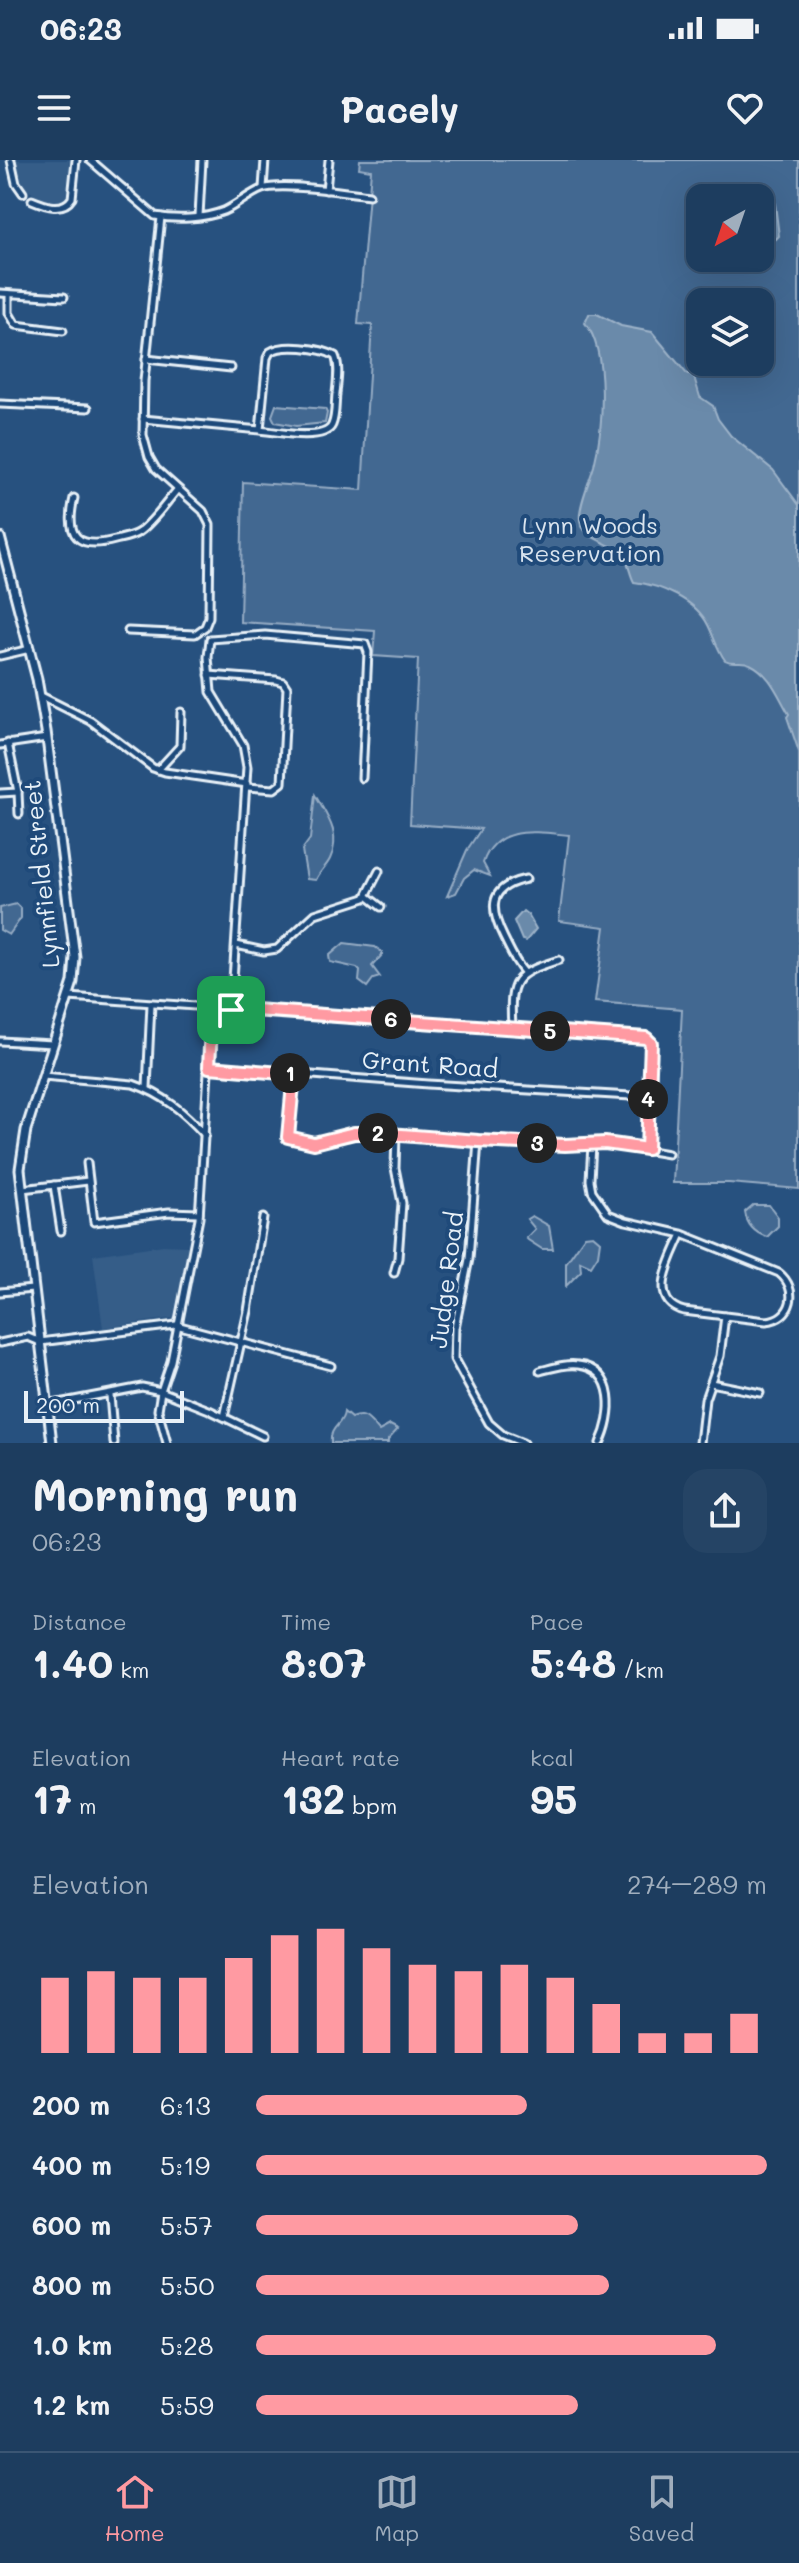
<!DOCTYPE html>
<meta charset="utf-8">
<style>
body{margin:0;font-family:Mali,sans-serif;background:#254465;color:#f1f3f6;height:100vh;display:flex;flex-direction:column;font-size:30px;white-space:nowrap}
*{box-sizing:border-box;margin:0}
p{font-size:26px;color:#a0aebd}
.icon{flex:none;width:44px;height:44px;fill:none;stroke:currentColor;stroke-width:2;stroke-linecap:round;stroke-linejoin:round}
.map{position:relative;height:1283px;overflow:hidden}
.panel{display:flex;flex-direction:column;background:#1d3d5f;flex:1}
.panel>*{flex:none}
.needle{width:52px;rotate:220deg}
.fabs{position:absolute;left:686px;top:24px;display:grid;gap:16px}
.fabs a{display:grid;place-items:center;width:88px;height:88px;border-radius:16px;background:#1d3d5f;box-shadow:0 8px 32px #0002,0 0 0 2px #3b5674;font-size:40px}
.scale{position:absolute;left:24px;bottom:20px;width:160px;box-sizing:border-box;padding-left:8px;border:4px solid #e8f1f8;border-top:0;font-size:22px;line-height:28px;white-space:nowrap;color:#e8f1f8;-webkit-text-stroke:6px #1f4a7a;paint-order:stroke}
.pin{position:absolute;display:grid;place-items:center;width:68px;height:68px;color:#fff;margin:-34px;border-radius:16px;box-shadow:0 4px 12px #0006}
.km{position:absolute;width:40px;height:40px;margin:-20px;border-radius:50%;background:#222;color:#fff;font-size:22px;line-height:40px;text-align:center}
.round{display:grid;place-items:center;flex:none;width:84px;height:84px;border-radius:24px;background:#254465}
.summary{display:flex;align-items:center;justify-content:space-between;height:136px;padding:0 32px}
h1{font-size:44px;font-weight:700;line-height:60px}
.figures{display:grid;grid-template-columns:repeat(3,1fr);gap:12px;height:136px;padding:8px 32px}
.figures div{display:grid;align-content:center}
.figures b{font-size:40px;font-weight:700}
.figures small{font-size:22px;font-weight:400}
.figures p{font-size:22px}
.chart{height:224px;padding:16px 32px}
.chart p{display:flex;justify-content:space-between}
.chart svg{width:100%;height:144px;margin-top:8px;stroke:#ff9aa2;stroke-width:6}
ul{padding:0 32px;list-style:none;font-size:26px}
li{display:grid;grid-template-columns:128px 96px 1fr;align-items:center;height:60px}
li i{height:20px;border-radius:10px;background:#ff9aa2}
.status{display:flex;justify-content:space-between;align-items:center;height:56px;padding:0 40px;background:#1d3d5f;direction:ltr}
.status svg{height:22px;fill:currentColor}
header{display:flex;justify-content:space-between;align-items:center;height:104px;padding:0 32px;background:#1d3d5f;font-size:36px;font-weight:700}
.tab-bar{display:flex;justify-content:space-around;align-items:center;height:112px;border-top:2px solid #3b5674;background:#1d3d5f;font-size:22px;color:#a0aebd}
.tab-bar a{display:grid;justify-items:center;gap:4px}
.tab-bar .current{color:#ff9aa2}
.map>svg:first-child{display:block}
.built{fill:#355d88}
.green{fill:#436891;stroke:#96acc4;stroke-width:2;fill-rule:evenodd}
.water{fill:#6b8aaa;stroke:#9db3c9;stroke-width:2}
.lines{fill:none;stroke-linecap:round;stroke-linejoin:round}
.minor-casing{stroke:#e8f1f8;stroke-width:11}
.primary-casing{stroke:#e8f1f8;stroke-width:13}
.minor{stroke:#1f4a7a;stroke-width:5}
.primary{stroke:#1f4a7a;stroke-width:7}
.route-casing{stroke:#fff;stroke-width:16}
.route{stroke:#ff9aa2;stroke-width:10}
.labels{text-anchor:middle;stroke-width:8;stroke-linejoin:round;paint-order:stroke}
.park-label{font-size:24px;fill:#d8e3ee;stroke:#1f4a7a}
.street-label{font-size:24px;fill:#e8f1f8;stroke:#1f4a7a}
</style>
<div class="status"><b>06:23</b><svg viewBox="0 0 49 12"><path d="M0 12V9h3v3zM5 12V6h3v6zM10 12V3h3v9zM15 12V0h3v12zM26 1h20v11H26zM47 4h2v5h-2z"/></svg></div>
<header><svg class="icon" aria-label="menu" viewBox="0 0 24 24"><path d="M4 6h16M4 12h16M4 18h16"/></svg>Pacely<svg class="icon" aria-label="heart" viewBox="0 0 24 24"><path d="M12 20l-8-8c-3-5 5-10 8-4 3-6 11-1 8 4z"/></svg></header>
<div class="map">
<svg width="799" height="1283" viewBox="0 0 799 1283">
<rect width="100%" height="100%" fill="#27517f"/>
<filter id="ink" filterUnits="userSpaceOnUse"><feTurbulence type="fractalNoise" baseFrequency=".0125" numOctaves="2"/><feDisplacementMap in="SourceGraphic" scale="16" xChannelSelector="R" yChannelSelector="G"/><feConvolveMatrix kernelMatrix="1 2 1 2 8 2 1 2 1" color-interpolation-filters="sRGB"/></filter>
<g filter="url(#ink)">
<g class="built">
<path d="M15 0H70L66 42 43 41 20 24Z"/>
<path d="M163 1085 189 1086 173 1158 103 1168 93 1095Z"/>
</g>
<g class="green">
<path d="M360 0H799V1029L729 1023H673L682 849 595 842 605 767 559 761 569 675C536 672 496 664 483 703L490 716 474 710 464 718 456 733 447 736 467 690 481 669 410 664 418 499 373 496 375 471 240 462 243 322 362 330 372 165 358 164 371 10 359 8ZM700 38H760V98H700ZM700 142H760V202H700Z"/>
<path d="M276 245 325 249 327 253 325 263 296 266 275 262 272 256Z"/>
<path d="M315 635C327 656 342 674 330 699 326 707 320 711 316 720L307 719 302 690 310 679Z"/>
<path d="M16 744 21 749V758L9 775 0 770V748Z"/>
<path d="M344 783 375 787 382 792V795L372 806 380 817 373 819 367 827 359 821 360 811 357 808 330 802 329 796Z"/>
<path d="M753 1045H769L778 1057V1066L767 1077C755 1073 747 1066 745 1052Z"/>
<path d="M532 1056 549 1066 553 1089H542L528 1080 526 1078 535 1069 527 1059Z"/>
<path d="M593 1075 600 1081 598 1095 591 1106 580 1101 581 1111 566 1126V1103L585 1076Z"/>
<path d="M344 1252 351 1258C366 1252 369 1260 379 1271L390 1265 398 1269 388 1280V1283H331C329 1266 343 1265 344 1252Z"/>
</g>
<g class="water">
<path d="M775 44 779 76 776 79 762 82 760 80V58L763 50Z"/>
<path d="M589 154H597L621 166 652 172 686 213 694 217 700 237 713 246 718 259 731 276 773 310 799 345V592L787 557 789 554C778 536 771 514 750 504 741 499 734 505 725 500 717 489 714 477 708 465 696 440 660 425 634 422 629 413 629 402 622 394 611 382 583 380 580 360 578 347 590 320 594 306 603 270 609 191 585 163Z"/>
<path d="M523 751 528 755 536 769 526 781 522 780 514 761Z"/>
</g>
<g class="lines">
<g class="minor-casing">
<g id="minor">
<path d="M11 0 16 23 23 33"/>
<path d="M90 0 155 56C176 60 203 59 224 51 237 45 249 34 262 29 282 22 346 32 369 35"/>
<path d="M263 28 265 0"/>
<path d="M326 30 329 0"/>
<path d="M32 40C46 46 63 52 72 38L76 0"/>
<path d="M199 56 202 0"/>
<path d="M0 133 64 137"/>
<path d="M9 134V153L16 165 63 171"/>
<path d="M146 199 231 208"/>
<path d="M0 244 88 248"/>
<path d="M143 259 260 270 267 198 270 192C283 183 322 188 335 196 340 207 337 222 336 234 335 243 336 256 332 265 325 282 276 272 260 270"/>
<path d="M74 338C65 376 77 390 115 380 123 378 131 377 139 372 153 362 165 344 177 330"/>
<path d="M128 471 195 474 205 467 209 457 210 365 203 351 156 309 149 297 143 275 144 221 161 57"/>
<path d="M0 496 30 489"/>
<path d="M209 515 276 520 283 522 287 528 282 623 274 629 247 627"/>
<path d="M41 536 91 561 153 608 165 612 247 624"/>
<path d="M8 583 18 632 19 654"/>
<path d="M0 585 47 578"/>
<path d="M158 610 180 586 181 552"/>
<path d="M0 633 18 632"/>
<path d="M367 736 381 747"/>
<path d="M236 785 264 791 277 789 315 754 365 738 379 711"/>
<path d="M524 812C515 802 510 790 504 778 489 748 488 727 526 719"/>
<path d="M69 837 646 878 651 883V896L647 989"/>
<path d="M231 850 247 607 243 585 211 532 208 497 210 479 265 475 365 484 368 492 362 618"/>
<path d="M512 867C509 819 514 814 559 800"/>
<path d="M0 881 53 884"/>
<path d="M209 907 428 924 648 937"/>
<path d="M294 914 288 977C318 988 345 973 376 973L565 985 605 983 668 994"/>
<path d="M43 916 133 924C163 934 184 952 205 975"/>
<path d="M147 928 151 844"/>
<path d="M478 981 469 1099 455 1168 454 1199 489 1263 503 1275 523 1283"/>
<path d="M592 984 590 1020 592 1031 608 1054 626 1061 682 1074 779 1113C799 1129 793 1159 766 1161L684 1151C646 1141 672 1098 682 1074"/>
<path d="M87 1003 94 1062 169 1052 199 1053"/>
<path d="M54 1025 61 1071"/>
<path d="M22 1029 88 1021"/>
<path d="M394 1113 398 1098 402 1043 395 1008 396 974"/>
<path d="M0 1132 33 1129"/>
<path d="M0 1183 28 1177 40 1182 176 1165 331 1206"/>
<path d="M540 1211C552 1208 566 1203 578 1205 617 1209 613 1257 600 1283"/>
<path d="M711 1223 760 1233"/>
<path d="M110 1235 114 1283"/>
<path d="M48 1245 142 1227 161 1231 209 1250 263 1276"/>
<path d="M224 1257 248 1151 263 1058"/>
<path d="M167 1283 158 1250 161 1231 171 1201 199 1058 212 847"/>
<path d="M700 1283 705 1239 720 1196 725 1156"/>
</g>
</g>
<g class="primary-casing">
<path id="primary" d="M0 377 37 519 46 571 75 797 73 822 26 970 20 1009 52 1283"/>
</g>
<use href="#minor" class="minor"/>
<use href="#primary" class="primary"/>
</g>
</g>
<g class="lines" filter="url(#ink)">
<g class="route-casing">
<path id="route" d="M212 847 646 878 651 883 647 989 605 983 565 985 478 981 376 973H354L314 983 288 977 294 914 209 907Z"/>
</g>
<use href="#route" class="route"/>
</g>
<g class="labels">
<g class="park-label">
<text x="590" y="374">Lynn Woods<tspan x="590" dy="28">Reservation</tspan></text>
</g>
<g class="street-label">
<text transform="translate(42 714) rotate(-96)" y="8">Lynnfield Street</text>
<text transform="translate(430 905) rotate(4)" y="8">Grant Road</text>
<text transform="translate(447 1120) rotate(-83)" y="8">Judge Road</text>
</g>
</g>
</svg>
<div class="fabs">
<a><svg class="needle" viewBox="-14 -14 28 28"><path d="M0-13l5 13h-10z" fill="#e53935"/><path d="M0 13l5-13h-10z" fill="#a0aebd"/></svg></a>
<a><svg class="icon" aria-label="layers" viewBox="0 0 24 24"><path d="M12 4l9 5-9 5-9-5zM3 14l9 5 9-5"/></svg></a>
</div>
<div class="scale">200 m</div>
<div class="pin" style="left:231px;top:850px;background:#1e9e55"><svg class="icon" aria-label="arrive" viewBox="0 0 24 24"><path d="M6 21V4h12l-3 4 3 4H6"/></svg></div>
<b class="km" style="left:290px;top:913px">1</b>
<b class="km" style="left:378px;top:973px">2</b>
<b class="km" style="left:537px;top:983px">3</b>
<b class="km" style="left:648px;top:939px">4</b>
<b class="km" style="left:550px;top:871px">5</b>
<b class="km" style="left:391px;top:859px">6</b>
</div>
<section class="panel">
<div class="summary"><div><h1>Morning run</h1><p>06:23</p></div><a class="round"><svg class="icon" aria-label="share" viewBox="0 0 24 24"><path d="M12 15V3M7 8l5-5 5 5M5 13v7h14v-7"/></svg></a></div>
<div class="figures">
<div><p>Distance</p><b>1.40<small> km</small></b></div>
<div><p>Time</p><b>8:07</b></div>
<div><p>Pace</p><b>5:48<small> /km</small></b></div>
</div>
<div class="figures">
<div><p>Elevation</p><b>17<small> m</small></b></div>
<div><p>Heart rate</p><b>132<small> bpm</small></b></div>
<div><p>kcal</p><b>95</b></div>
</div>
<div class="chart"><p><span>Elevation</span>274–289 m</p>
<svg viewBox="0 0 160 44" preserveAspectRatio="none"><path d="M5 44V21M15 44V19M25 44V21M35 44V21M45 44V15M55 44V8M65 44V6M75 44V12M85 44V17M95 44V19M105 44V17M115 44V21M125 44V29M135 44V38M145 44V38M155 44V32"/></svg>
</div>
<ul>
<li><b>200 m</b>6:13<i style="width:53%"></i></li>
<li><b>400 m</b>5:19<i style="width:100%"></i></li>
<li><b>600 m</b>5:57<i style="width:63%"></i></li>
<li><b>800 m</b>5:50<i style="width:69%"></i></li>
<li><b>1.0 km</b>5:28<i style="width:90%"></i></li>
<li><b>1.2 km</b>5:59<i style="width:63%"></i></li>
</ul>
</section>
<nav class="tab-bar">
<a class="current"><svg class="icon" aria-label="home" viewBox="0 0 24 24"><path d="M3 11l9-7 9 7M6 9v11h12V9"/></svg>Home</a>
<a><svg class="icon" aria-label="map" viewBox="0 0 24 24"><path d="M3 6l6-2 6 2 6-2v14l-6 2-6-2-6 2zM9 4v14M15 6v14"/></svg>Map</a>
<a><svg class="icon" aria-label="saved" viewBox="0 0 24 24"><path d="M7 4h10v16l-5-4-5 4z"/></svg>Saved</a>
</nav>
